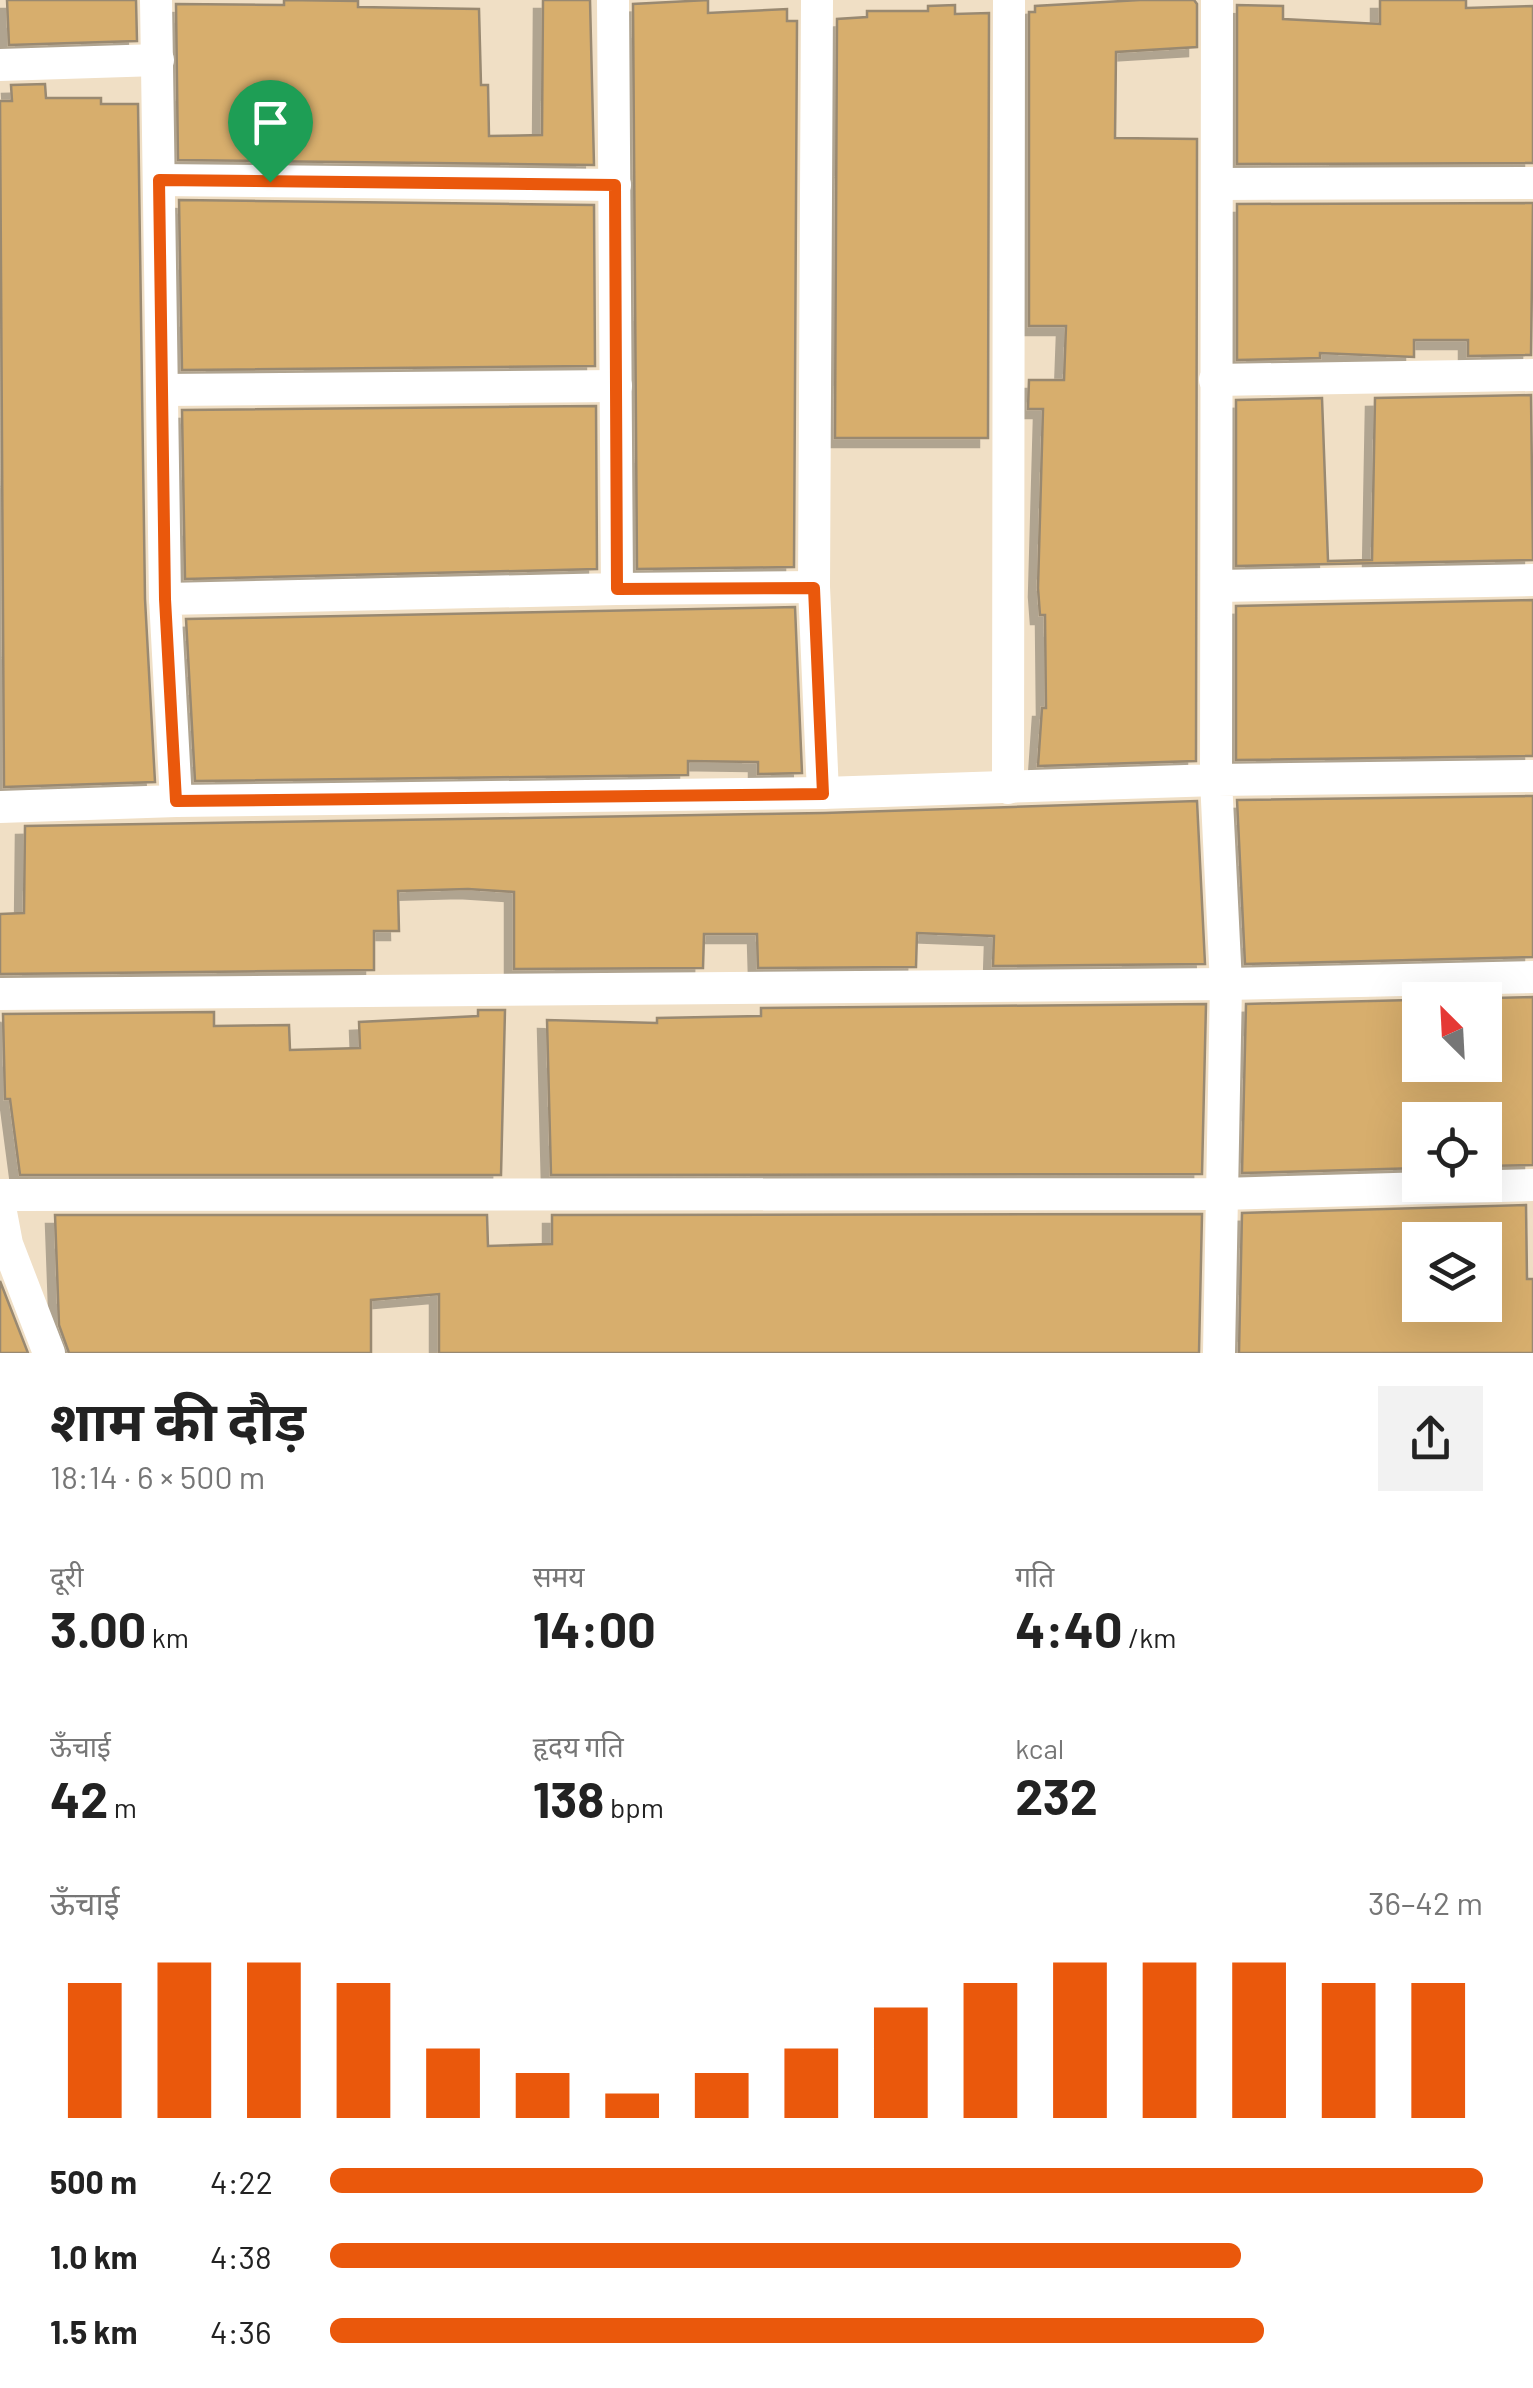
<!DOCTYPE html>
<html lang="hi">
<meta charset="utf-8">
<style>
body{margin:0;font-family:Barlow,"Noto Sans Devanagari",sans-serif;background:#f2f2f2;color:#222;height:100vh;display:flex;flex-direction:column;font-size:38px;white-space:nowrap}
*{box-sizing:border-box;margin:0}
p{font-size:32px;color:#767676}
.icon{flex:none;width:55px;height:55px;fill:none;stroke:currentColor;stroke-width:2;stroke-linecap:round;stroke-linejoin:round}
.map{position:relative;height:1353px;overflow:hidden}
.drawer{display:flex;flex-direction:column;background:#fff;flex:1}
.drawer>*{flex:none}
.needle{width:65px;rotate:336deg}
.controls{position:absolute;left:1402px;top:982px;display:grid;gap:20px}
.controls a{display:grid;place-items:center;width:100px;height:100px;border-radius:0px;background:#fff;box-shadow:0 10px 40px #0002;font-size:50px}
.pin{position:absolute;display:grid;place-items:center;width:85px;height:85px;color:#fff;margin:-102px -42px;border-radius:50% 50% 50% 0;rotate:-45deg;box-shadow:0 0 10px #0007}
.pin .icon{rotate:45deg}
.round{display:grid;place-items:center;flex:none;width:105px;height:105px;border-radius:0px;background:#f2f2f2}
.summary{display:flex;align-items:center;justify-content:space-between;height:170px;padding:0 50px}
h1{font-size:55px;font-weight:700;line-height:75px}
.metrics{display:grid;grid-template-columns:repeat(3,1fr);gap:15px;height:170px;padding:10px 50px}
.metrics div{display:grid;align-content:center}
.metrics b{font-size:50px;font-weight:700}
.metrics small{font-size:28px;font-weight:400}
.metrics p{font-size:28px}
.chart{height:280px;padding:20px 50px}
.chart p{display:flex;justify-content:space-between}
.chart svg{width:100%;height:180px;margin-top:10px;stroke:#ea580c;stroke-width:6}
ul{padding:0 50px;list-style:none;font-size:32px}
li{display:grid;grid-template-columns:160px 120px 1fr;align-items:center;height:75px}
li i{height:25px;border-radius:12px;background:#ea580c}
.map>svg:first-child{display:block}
.building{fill:#d7ae6d;stroke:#998971;stroke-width:2.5;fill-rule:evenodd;filter:url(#shadow)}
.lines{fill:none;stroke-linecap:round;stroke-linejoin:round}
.minor{stroke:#fff;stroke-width:32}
.route-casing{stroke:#fff;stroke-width:20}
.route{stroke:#ea580c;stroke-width:12}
</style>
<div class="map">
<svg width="1533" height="1353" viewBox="0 0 1533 1353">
<defs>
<filter id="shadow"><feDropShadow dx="-9" dy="9" stdDeviation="0" flood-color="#0004"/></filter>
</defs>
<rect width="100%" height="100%" fill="#f0dfc5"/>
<g class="building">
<path d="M7 0H136L137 41 9 45Z"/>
<path d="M284 0 358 1V7L479 9 481 85H488L489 136 542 135 543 0H590L594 165 178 160 176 4 284 5Z"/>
<path d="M708 0V13L787 9V21H797L794 567 637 569 633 4Z"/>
<path d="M1140 0H1194L1197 4V47L1116 52 1115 138 1197 139 1196 761 1038 766 1042 708H1046L1045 615H1040L1038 588 1043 409H1028L1029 380H1064L1066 326H1029V12H1035V6Z"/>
<path d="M1380 0H1466V8L1533 6V163L1237 164V5L1283 6V19L1380 24Z"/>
<path d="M955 5V14L989 13 988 438H835L837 19 867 17V11H928V6Z"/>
<path d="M45 84 46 98H101V104H138L145 599 155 782 4 787 0 101H12L11 85Z"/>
<path d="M179 200 594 205 595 366 182 370Z"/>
<path d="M1533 203 1531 355 1468 356V340H1414V357L1320 353V358L1237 360V204Z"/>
<path d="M1531 395 1533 560 1236 566V400L1322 398 1328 561 1372 560 1375 398Z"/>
<path d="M596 406 597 569 185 579 182 410Z"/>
<path d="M1533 600V756L1236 760V606Z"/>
<path d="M795 607 802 773 758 774V762L688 761V775L195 781 186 619Z"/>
<path d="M1533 796V957L1245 964 1237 800Z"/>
<path d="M1197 801 1205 964 993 966 994 936 917 933 916 967 758 968 757 934H704L703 968 514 969V892L468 889 398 891 399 931H374V970L0 974V914L24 913 25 826 824 813Z"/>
<path d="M1533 997V1165L1485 1166V1120H1420V1168L1242 1173 1246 1004ZM1420 1000H1485V1065H1420Z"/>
<path d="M1206 1004 1202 1174 551 1175 547 1020 657 1023V1018L761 1016V1008Z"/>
<path d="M478 1010H505L501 1175H20L10 1099H5L3 1014 214 1012V1026L289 1025 290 1050 360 1048 359 1022 478 1016Z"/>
<path d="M1526 1205 1527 1279H1533V1353H1239L1242 1213ZM1420 1240H1485V1305H1420Z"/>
<path d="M1202 1214 1199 1353H439V1294L371 1300V1353H69L59 1325 55 1215H487L488 1246 552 1244V1215Z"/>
<path d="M0 1281 28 1353H0Z"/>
</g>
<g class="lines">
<g class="minor">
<path d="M156 0 165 599"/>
<path d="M613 0 617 589 165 599 176 801 823 793 1216 780 1217 0"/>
<path d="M817 0 814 587 823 793"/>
<path d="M0 65 158 60"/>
<path d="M159 180 615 185"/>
<path d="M1219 184 1533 183"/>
<path d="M1215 380 1533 375"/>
<path d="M162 390 616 386"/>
<path d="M1218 586 1533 580"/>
<path d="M617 589 814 587"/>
<path d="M1008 788 1009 0"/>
<path d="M0 807 176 801"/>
<path d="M0 994 1226 984 1533 977"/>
<path d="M0 1195 1222 1194 1533 1185"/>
<path d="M0 1207 7 1244 49 1353"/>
<path d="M1219 1353 1226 984 1216 780 1533 776"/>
</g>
</g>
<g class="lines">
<g class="route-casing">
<path id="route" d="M159 180 615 185 617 589 814 588 823 794 176 801 165 599Z"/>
</g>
<use href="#route" class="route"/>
</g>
</svg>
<div class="controls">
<a><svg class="needle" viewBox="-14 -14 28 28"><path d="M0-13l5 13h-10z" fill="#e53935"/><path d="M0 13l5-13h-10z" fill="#767676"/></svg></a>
<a><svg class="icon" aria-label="locate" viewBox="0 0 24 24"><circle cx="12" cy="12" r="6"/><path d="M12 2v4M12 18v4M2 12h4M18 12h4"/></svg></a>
<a><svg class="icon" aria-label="layers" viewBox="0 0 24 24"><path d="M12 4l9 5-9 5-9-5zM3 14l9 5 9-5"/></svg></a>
</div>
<div class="pin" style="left:270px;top:182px;background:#1e9e55"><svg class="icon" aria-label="arrive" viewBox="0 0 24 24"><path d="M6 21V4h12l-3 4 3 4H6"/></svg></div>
</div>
<section class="drawer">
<div class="summary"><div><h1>शाम की दौड़</h1><p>18:14 · 6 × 500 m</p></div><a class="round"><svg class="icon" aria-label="share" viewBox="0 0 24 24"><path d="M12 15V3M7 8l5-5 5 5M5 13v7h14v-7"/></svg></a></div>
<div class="metrics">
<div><p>दूरी</p><b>3.00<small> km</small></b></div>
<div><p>समय</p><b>14:00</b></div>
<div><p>गति</p><b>4:40<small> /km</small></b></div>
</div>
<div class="metrics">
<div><p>ऊँचाई</p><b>42<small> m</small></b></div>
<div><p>हृदय गति</p><b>138<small> bpm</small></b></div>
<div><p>kcal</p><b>232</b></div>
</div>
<div class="chart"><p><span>ऊँचाई</span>36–42 m</p>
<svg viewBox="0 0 160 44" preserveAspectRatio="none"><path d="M5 44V11M15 44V6M25 44V6M35 44V11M45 44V27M55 44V33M65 44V38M75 44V33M85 44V27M95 44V17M105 44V11M115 44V6M125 44V6M135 44V6M145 44V11M155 44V11"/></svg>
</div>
<ul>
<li><b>500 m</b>4:22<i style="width:100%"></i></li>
<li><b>1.0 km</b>4:38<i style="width:79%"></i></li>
<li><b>1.5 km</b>4:36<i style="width:81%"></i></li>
</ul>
</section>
